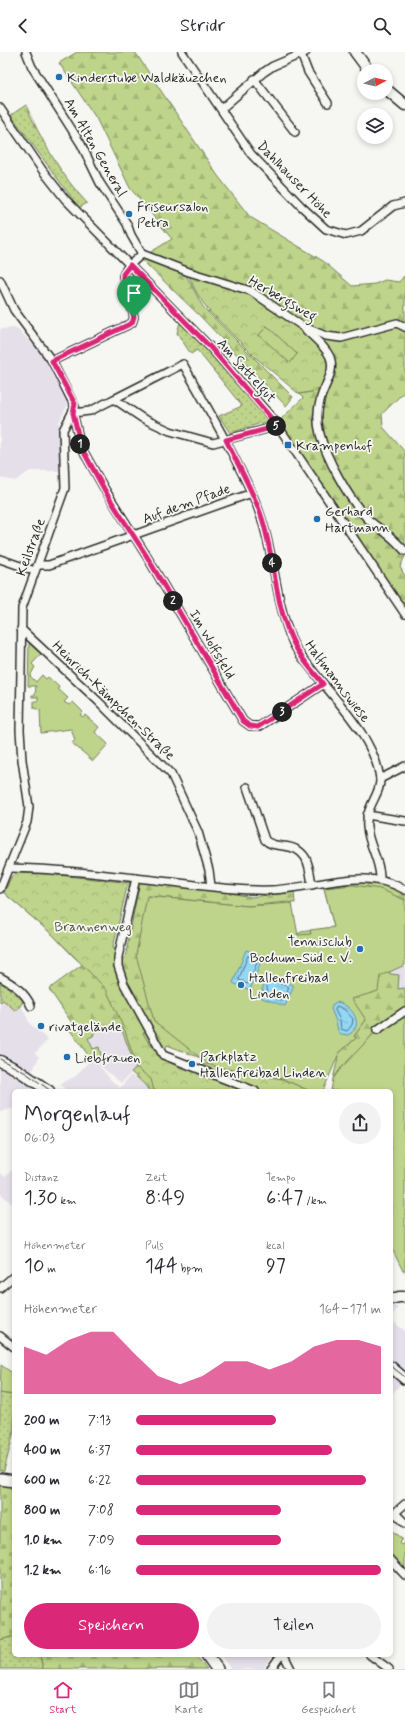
<!DOCTYPE html>
<html lang="de">
<meta charset="utf-8">
<style>
body{margin:0;font-family:Mynerve,sans-serif;background:#f2f2f3;color:#2b2b33;height:100vh;display:flex;flex-direction:column;font-size:15px;white-space:nowrap}
*{box-sizing:border-box;margin:0}
p{font-size:13px;color:#7c7c81}
.icon{flex:none;width:22px;height:22px;fill:none;stroke:currentColor;stroke-width:2;stroke-linecap:round;stroke-linejoin:round}
.map{position:relative;flex:1;overflow:hidden}
.drawer{position:absolute;left:12px;top:1037px;width:381px;height:568px;display:flex;flex-direction:column;background:#fff;border-radius:6px;box-shadow:0 2px 6px #0003}
.drawer>*{flex:none}
.needle{width:26px;rotate:83deg}
.buttons{position:absolute;left:357px;top:12px;display:grid;gap:8px}
.buttons a{display:grid;place-items:center;width:36px;height:36px;border-radius:50%;background:#fff;box-shadow:0 2px 6px #0003;font-size:20px}
.pin{position:absolute;display:grid;place-items:center;width:34px;height:34px;color:#fff;margin:-41px -17px;border-radius:50% 50% 50% 0;rotate:-45deg;box-shadow:0 0 4px #0007}
.pin .icon{rotate:45deg}
.km{position:absolute;width:20px;height:20px;margin:-10px;border-radius:50%;background:#222;color:#fff;font-size:11px;line-height:20px;text-align:center}
.round{display:grid;place-items:center;flex:none;width:42px;height:42px;border-radius:21px;background:#f2f2f3}
.overview{display:flex;align-items:center;justify-content:space-between;height:68px;padding:0 12px}
h1{font-size:22px;font-weight:600;line-height:30px}
.stats{display:grid;grid-template-columns:repeat(3,1fr);gap:6px;height:68px;padding:4px 12px}
.stats div{display:grid;align-content:center}
.stats b{font-size:20px;font-weight:600}
.stats small{font-size:11px;font-weight:400}
.stats p{font-size:11px}
.chart{height:112px;padding:8px 12px}
.chart p{display:flex;justify-content:space-between}
.chart svg{width:100%;height:72px;margin-top:4px;fill:#db2777;opacity:.7}
.cta{display:flex;gap:8px;margin-top:auto;padding:8px 12px}
.cta a{flex:1;height:46px;border-radius:24px;background:#db2777;color:#fff;font-size:16px;font-weight:600;line-height:46px;text-align:center}
.cta a+a{background:#f2f2f3;color:#2b2b33}
ul{padding:0 12px;list-style:none;font-size:13px}
li{display:grid;grid-template-columns:64px 48px 1fr;align-items:center;height:30px}
li i{height:10px;border-radius:5px;background:#db2777}
header{display:flex;justify-content:space-between;align-items:center;height:52px;padding:0 12px;background:#fff;font-size:18px;font-weight:600}
.tabs{display:flex;justify-content:space-around;align-items:center;height:56px;border-top:1px solid #e1e1e2;background:#fff;font-size:11px;color:#7c7c81}
.tabs a{display:grid;justify-items:center;gap:2px}
.tabs .on{color:#db2777}
.map>svg:first-child{display:block}
.built{fill:#e5dfea}
.grass{fill:url(#grass-dots);stroke:#74805a}
.forest{fill:url(#forest-firs);stroke:#74805a}
.cemetery{fill:url(#cemetery-stones);stroke:#74805a}
.park{fill:url(#park-crowns);stroke:#74805a}
.garden{fill:#bed48a;stroke:#74805a}
.water{fill:url(#water-ripples);stroke:#6992a4}
.lines{fill:none;stroke-linecap:round;stroke-linejoin:round}
.shore{stroke:#54707b;stroke-width:1}
.street-casing{stroke:#2b2b2b;stroke-width:10}
.secondary-casing{stroke:#2b2b2b;stroke-width:13}
.primary-casing{stroke:#2b2b2b;stroke-width:14}
.street{stroke:#f6f6f2;stroke-width:7}
.secondary{stroke:#f6f6f2;stroke-width:10}
.primary{stroke:#f6f6f2;stroke-width:11}
.tram{stroke:#2b2b2b;stroke-width:1}
.route-casing{stroke:#fff;stroke-width:8}
.route{stroke:#db2777;stroke-width:5}
.poi-dot{fill:#1f6fb2;stroke:#f6f6f2;stroke-width:1.5}
.labels{text-anchor:middle;stroke-width:3.5;stroke-linejoin:round;paint-order:stroke}
.poi-label{font-size:14px;fill:#2b2b2b;stroke:#f6f6f2;text-anchor:start}
.street-label{font-size:14px;fill:#2b2b2b;stroke:#f6f6f2}
.park-label{font-size:14px;fill:#505543;stroke:#f6f6f2}
</style>
<header><svg class="icon" aria-label="back" viewBox="0 0 24 24"><path d="M15 5l-7 7 7 7"/></svg>Stridr<svg class="icon" aria-label="search" viewBox="0 0 24 24"><circle cx="10" cy="10" r="6"/><path d="M15 15l6 6"/></svg></header>
<div class="map">
<svg width="405" height="1617" viewBox="0 0 405 1617">
<defs>
<pattern id="grass-dots" width="8" height="8" patternUnits="userSpaceOnUse"><rect width="8" height="8" fill="#bed48a"/><path d="M2 2h.1M6 6h.1" fill="none" stroke="#a3b677" stroke-width="1.8" stroke-linecap="round"/></pattern>
<pattern id="forest-firs" width="22" height="20" patternUnits="userSpaceOnUse"><rect width="22" height="20" fill="#bed48a"/><path d="M5 1l3.5 6h-7zM16 11l3.5 6h-7z" fill="#a3b677"/></pattern>
<pattern id="cemetery-stones" width="16" height="16" patternUnits="userSpaceOnUse"><rect width="16" height="16" fill="#bed48a"/><path d="M2 7V4a2 2 0 0 1 4 0v3zM10 15v-3a2 2 0 0 1 4 0v3z" fill="#a3b677"/></pattern>
<pattern id="park-crowns" width="20" height="18" patternUnits="userSpaceOnUse"><rect width="20" height="18" fill="#bed48a"/><path d="M2 6a3 3 0 1 1 6 0M12 15a3 3 0 1 1 6 0" fill="none" stroke="#a3b677"/></pattern>
<pattern id="water-ripples" width="26" height="14" patternUnits="userSpaceOnUse"><rect width="26" height="14" fill="#92d7f4"/><path d="M2 4q2-2 4 0t4 0M15 11q2-2 4 0t4 0" fill="none" stroke="#7eb9d1"/></pattern>
</defs>
<rect width="100%" height="100%" fill="#f6f6f2"/>
<filter id="ink" filterUnits="userSpaceOnUse"><feTurbulence type="fractalNoise" baseFrequency=".025" numOctaves="2"/><feDisplacementMap in="SourceGraphic" scale="8" xChannelSelector="R" yChannelSelector="G"/><feConvolveMatrix kernelMatrix="1 2 1 2 8 2 1 2 1" color-interpolation-filters="sRGB"/></filter>
<g filter="url(#ink)">
<g class="built">
<path d="M17 276 48 309 67 348V354L59 370V419H30L15 429 0 426V277Z"/>
<path d="M405 913V951L380 924Z"/>
<path d="M3 948 16 959 23 950 22 955 30 972 48 988 35 1001 39 1005 32 1020 59 1039H14V1056L0 1060V951Z"/>
<path d="M97 973H120L136 1016 121 1031 98 1012 110 1027 120 1036 131 1023 145 1033 149 1039H63L65 1037 60 1032 76 1024 92 1006 99 1001 98 995 93 997 88 986 93 984Z"/>
<path d="M14 1116V1154L0 1141V1121L5 1125Z"/>
<path d="M391 1252 398 1256 392 1263 394 1267 392 1269 405 1279V1327L392 1342 391 1341Z"/>
<path d="M220 1603H273L263 1617H231Z"/>
</g>
<g class="grass">
<path d="M26 53C39 85 63 126 87 151L79 156 11 63Z"/>
<path d="M181 267 271 368 230 381 219 364 242 354 197 298 191 302 177 281Z"/>
<path d="M0 928 8 932 23 945V950L16 959 3 948 0 951Z"/>
<path d="M0 1341 14 1343V1379L4 1419H0Z"/>
<path d="M14 1584V1603H40L43 1617H0V1588Z"/>
</g>
<g class="forest">
<path d="M77 0H135L218 124 250 165 323 209 352 234 375 232 385 228 399 230 405 223V339L382 362 383 375 405 400V504L400 515 405 524V558L279 369 303 346 299 342 316 339 303 272 146 203 172 187 130 136 96 66 59 11Z"/>
<path d="M144 205 186 223 203 255 293 345 286 354 200 264 142 208Z"/>
<path d="M16 821 71 824 116 907 125 906 140 828 210 837 251 845 294 840 295 851 287 850 248 854 148 844 206 1008 167 993 160 1009 232 1039H149L145 1033 131 1020 136 1016 120 973 109 977 108 974 97 973 93 984 88 986 93 997 99 995 102 1007 96 1010 91 1007 69 977 74 974 49 937 83 912 75 906 53 883 4 841 11 825Z"/>
<path d="M357 830C375 830 390 833 405 843V850L337 878 293 885 301 880 334 875 324 836Z"/>
<path d="M385 884 390 922 399 923 398 937 405 936V957L379 974 366 991 356 1039H339L333 1027 339 1001 356 986 354 984 366 968 350 946Z"/>
<path d="M40 1603H195L207 1617H43Z"/>
</g>
<path class="cemetery" d="M0 1431 14 1433V1584L0 1588Z"/>
<g class="park">
<path d="M188 221 243 234 281 257 330 302 327 333 316 339 299 342 256 306 210 260C201 249 192 234 188 221Z"/>
<path d="M16 821 49 822 131 831V836L127 835 113 895 117 896 116 907 147 979 143 981C155 1002 162 1007 183 1017L194 1013 208 1012 222 1016 283 1027 310 1039H154L151 1027 137 1016 125 979 106 937 53 883 4 841 11 825Z"/>
</g>
<g class="garden">
<path d="M267 274 297 302 290 311 259 283Z"/>
<path d="M29 591 41 602 32 612 35 615 30 624 36 630 42 623 46 627 48 625 59 635 58 637 68 646 64 650 69 653 73 650 83 660 80 663 83 665 85 663 99 675 95 680 108 692 93 709 72 691 75 688 71 677 41 681 40 658 34 656V649H38V645H32V643H35L36 634H28Z"/>
<path d="M353 833 380 837 405 848V913L380 924 378 939 352 947 366 968 354 984 356 986 339 1001 323 1039H310L283 1027 222 1016 208 1012 154 969 136 903 147 844 248 854 292 851 298 883 311 882 310 878 334 875 324 836Z"/>
<path d="M405 957V1218L403 1219 391 1195V1039H331L333 1027 341 1016 382 973Z"/>
<path d="M1 1313 11 1320 13 1318 14 1319V1343L0 1341Z"/>
<path d="M391 1478 402 1487 399 1491 401 1493 405 1490V1521L391 1506Z"/>
</g>
<g class="water">
<path d="M246 898 263 904 250 938 233 931Z"/>
<path d="M270 923 293 933V936L285 954 262 946 264 939 262 938 267 925Z"/>
<path d="M336 950C352 952 366 974 348 983L341 982 338 979 336 969 331 957 333 952Z"/>
</g>
<g class="lines">
<g class="shore">
<path d="M248 904 256 906 258 908 249 931 247 932 239 928Z"/>
<path d="M270 928 289 935 284 949 268 943 267 935Z"/>
<path d="M337 954 345 958 353 967 352 973 347 979 341 977 340 968 335 958Z"/>
</g>
<g class="street-casing">
<g id="street">
<path d="M26 0 32 15 81 92 100 131 127 172 131 183 142 202"/>
<path d="M182 0 251 102 301 154 326 177 346 183 361 179 393 154 405 151"/>
<path d="M301 2 308 20 328 51"/>
<path d="M254 27 295 80"/>
<path d="M0 56 43 119 65 147 210 295 274 368 405 562"/>
<path d="M221 57 264 20 273 14 306 0"/>
<path d="M0 228 14 258 52 309 75 355 63 378 65 436 22 556 20 678 22 708 29 755 27 770 0 837"/>
<path d="M306 278C314 286 325 294 330 305 336 321 323 334 320 349 317 360 317 371 320 382 326 406 349 447 366 465 372 472 380 476 387 482 394 487 399 493 405 499"/>
<path d="M52 309 132 271 134 265 123 224C125 215 135 209 142 202L189 220 251 239 302 274 326 284 341 286 397 271 405 275"/>
<path d="M114 347 183 312C202 346 222 380 239 415 247 431 255 446 260 462 275 504 275 550 293 591 297 600 304 608 310 615 334 647 375 686 380 727 381 743 365 754 367 775 368 793 381 809 380 828"/>
<path d="M278 374 213 391 170 379 142 366 114 347 90 359 73 361 81 395 104 436 146 503 243 669 250 674H260L323 632"/>
<path d="M0 507 35 519"/>
<path d="M38 513H49L252 441"/>
<path d="M21 577 98 649 171 722 198 780 209 818 211 834"/>
<path d="M380 727 405 714"/>
<path d="M247 735 265 788C270 793 276 793 283 794 308 796 309 812 312 833"/>
<path d="M367 763 405 769"/>
<path d="M9 816C63 817 118 824 172 830 205 834 238 839 272 838 316 836 364 814 405 838"/>
<path d="M136 826 118 905V914L124 932 163 1003 255 1039"/>
<path d="M0 925C13 932 25 940 31 954"/>
<path d="M377 978 405 959"/>
<path d="M0 1236 14 1224"/>
<path d="M0 1284 14 1295"/>
<path d="M395 1461 405 1471"/>
<path d="M391 1464 405 1452"/>
<path d="M391 1508 405 1523"/>
<path d="M284 1603 291 1617"/>
<path d="M370 1603 389 1617"/>
<path d="M271 1617 281 1603"/>
</g>
</g>
<g class="secondary-casing">
<g id="secondary">
<path d="M355 0 369 19"/>
<path d="M386 37 405 53"/>
<path d="M0 1009 16 1017 49 1039"/>
<path d="M391 1247 399 1245H405"/>
<path d="M391 1315 405 1327"/>
</g>
</g>
<g class="primary-casing">
<g id="primary">
<path d="M0 1427 14 1429"/>
<path d="M207 1603 217 1617"/>
</g>
</g>
<use href="#street" class="street"/>
<use href="#secondary" class="secondary"/>
<use href="#primary" class="primary"/>
<g class="tram">
<path d="M0 1007 26 1021 51 1039"/>
<path d="M391 1314 405 1325"/>
</g>
</g>
</g>
<g class="lines" filter="url(#ink)">
<g class="route-casing">
<path id="route" d="M130 213 210 295 278 374 226 388C238 413 252 437 261 463 275 504 274 553 294 592 301 607 313 619 323 632L258 675 250 674 243 669 146 503 108 444 81 395 73 361 75 352 52 309 132 271 134 265 123 229V222Z"/>
</g>
<use href="#route" class="route"/>
</g>
<g class="poi-dot">
<circle cx="59" cy="25" r="4"/>
<circle cx="129" cy="162" r="4"/>
<rect x="284" y="389" width="8" height="8" rx="2"/>
<circle cx="317" cy="467" r="4"/>
<circle cx="360" cy="897" r="4"/>
<circle cx="241" cy="933" r="4"/>
<circle cx="41" cy="974" r="4"/>
<circle cx="67" cy="1005" r="4"/>
<circle cx="192" cy="1012" r="4"/>
</g>
<g class="labels">
<g class="poi-label">
<text x="67" y="30">Kinderstube Waldkäuzchen</text>
<text x="137" y="159">Friseursalon<tspan x="137" dy="16">Petra</tspan></text>
<text x="296" y="398">Krampenhof</text>
<text x="325" y="464">Gerhard<tspan x="325" dy="16">Hartmann</tspan></text>
<text x="352" y="894" text-anchor="end">Tennisclub<tspan x="352" dy="16">Bochum-Süd e. V.</tspan></text>
<text x="249" y="930">Hallenfreibad<tspan x="249" dy="16">Linden</tspan></text>
<text x="49" y="979">rivatgelände</text>
<text x="200" y="1009">Parkplatz<tspan x="200" dy="16">Hallenfreibad Linden</tspan></text>
<text x="75" y="1010">Liebfrauen</text>
</g>
<g class="street-label">
<text transform="translate(96 95) rotate(60)" y="5">Am Alten General</text>
<text transform="translate(295 127) rotate(46)" y="5">Dahlhauser Höhe</text>
<text transform="translate(283 246) rotate(30)" y="5">Herbergsweg</text>
<text transform="translate(247 318) rotate(48)" y="5">Am Sattelgut</text>
<text transform="translate(186 451) rotate(-20)" y="5">Auf dem Pfade</text>
<text transform="translate(30 495) rotate(-70)" y="5">Keilstraße</text>
<text transform="translate(213 592) rotate(60)" y="5">Im Wolfsfeld</text>
<text transform="translate(338 629) rotate(53)" y="5">Halfmannswiese</text>
<text transform="translate(114 648) rotate(44)" y="5">Heinrich-Kämpchen-Straße</text>
</g>
<g class="park-label">
<text x="93" y="879">Brannenweg</text>
</g>
</g>
</svg>
<div class="buttons">
<a><svg class="needle" viewBox="-14 -14 28 28"><path d="M0-13l5 13h-10z" fill="#e53935"/><path d="M0 13l5-13h-10z" fill="#7c7c81"/></svg></a>
<a><svg class="icon" aria-label="layers" viewBox="0 0 24 24"><path d="M12 4l9 5-9 5-9-5zM3 14l9 5 9-5"/></svg></a>
</div>
<div class="pin" style="left:134px;top:265px;background:#1e9e55"><svg class="icon" aria-label="arrive" viewBox="0 0 24 24"><path d="M6 21V4h12l-3 4 3 4H6"/></svg></div>
<b class="km" style="left:80px;top:392px">1</b>
<b class="km" style="left:173px;top:549px">2</b>
<b class="km" style="left:282px;top:660px">3</b>
<b class="km" style="left:272px;top:511px">4</b>
<b class="km" style="left:276px;top:374px">5</b>
<section class="drawer">
<div class="overview"><div><h1>Morgenlauf</h1><p>06:03</p></div><a class="round"><svg class="icon" aria-label="share" viewBox="0 0 24 24"><path d="M12 15V3M7 8l5-5 5 5M5 13v7h14v-7"/></svg></a></div>
<div class="stats">
<div><p>Distanz</p><b>1.30<small> km</small></b></div>
<div><p>Zeit</p><b>8:49</b></div>
<div><p>Tempo</p><b>6:47<small> /km</small></b></div>
</div>
<div class="stats">
<div><p>Höhenmeter</p><b>10<small> m</small></b></div>
<div><p>Puls</p><b>144<small> bpm</small></b></div>
<div><p>kcal</p><b>97</b></div>
</div>
<div class="chart"><p><span>Höhenmeter</span>164–171 m</p>
<svg viewBox="0 0 160 44" preserveAspectRatio="none"><path d="M0 44V15L10 20L20 11L30 6L40 6L50 20L60 33L70 38L80 33L90 24L100 24L110 29L120 24L130 15L140 11L150 11L160 15V44z"/></svg>
</div>
<ul>
<li><b>200 m</b>7:13<i style="width:57%"></i></li>
<li><b>400 m</b>6:37<i style="width:80%"></i></li>
<li><b>600 m</b>6:22<i style="width:94%"></i></li>
<li><b>800 m</b>7:08<i style="width:59%"></i></li>
<li><b>1.0 km</b>7:09<i style="width:59%"></i></li>
<li><b>1.2 km</b>6:16<i style="width:100%"></i></li>
</ul>
<div class="cta"><a>Speichern</a><a>Teilen</a></div>
</section>
</div>
<nav class="tabs">
<a class="on"><svg class="icon" aria-label="home" viewBox="0 0 24 24"><path d="M3 11l9-7 9 7M6 9v11h12V9"/></svg>Start</a>
<a><svg class="icon" aria-label="map" viewBox="0 0 24 24"><path d="M3 6l6-2 6 2 6-2v14l-6 2-6-2-6 2zM9 4v14M15 6v14"/></svg>Karte</a>
<a><svg class="icon" aria-label="saved" viewBox="0 0 24 24"><path d="M7 4h10v16l-5-4-5 4z"/></svg>Gespeichert</a>
</nav>
